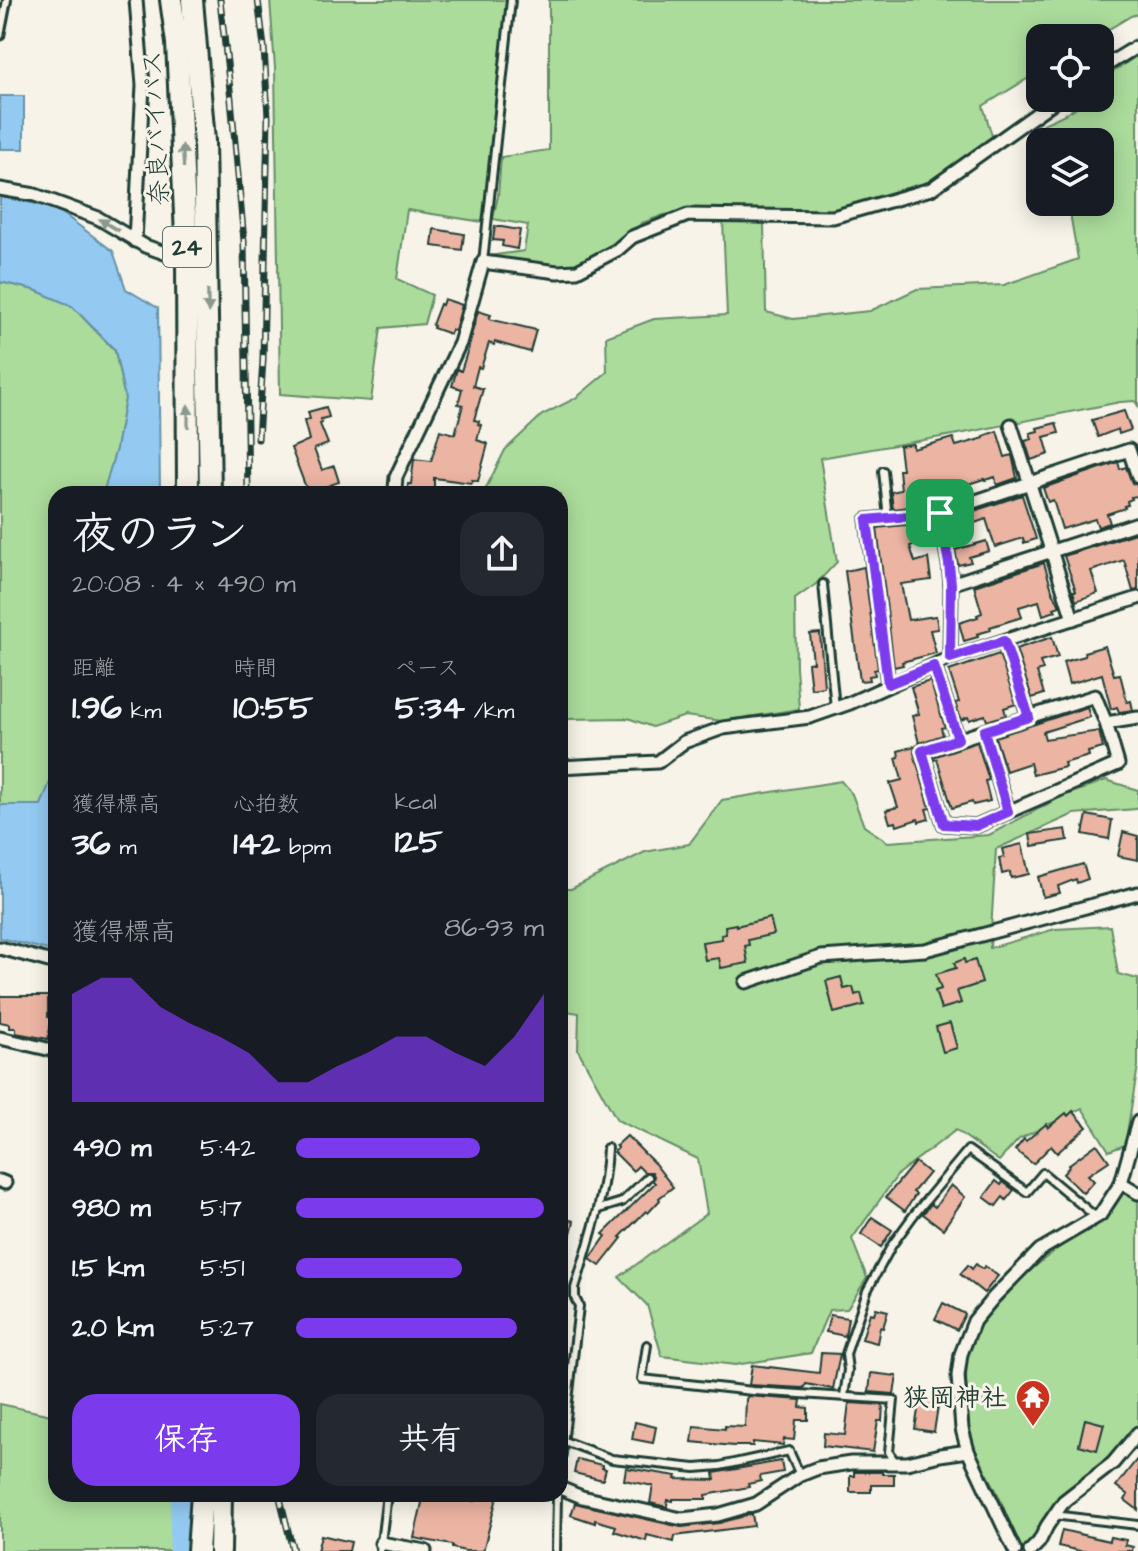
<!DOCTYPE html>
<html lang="ja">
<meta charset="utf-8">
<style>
body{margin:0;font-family:"Architects Daughter","Klee One",sans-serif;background:#242831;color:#f1f3f6;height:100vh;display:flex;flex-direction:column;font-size:30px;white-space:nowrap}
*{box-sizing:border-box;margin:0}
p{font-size:26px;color:#9ea1a6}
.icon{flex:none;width:44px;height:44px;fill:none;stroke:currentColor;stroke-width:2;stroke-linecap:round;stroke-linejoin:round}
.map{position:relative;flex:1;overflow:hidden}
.drawer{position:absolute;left:48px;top:486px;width:520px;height:1016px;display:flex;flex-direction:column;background:#171b24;border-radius:24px;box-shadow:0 4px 20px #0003}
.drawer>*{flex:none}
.tools{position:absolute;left:1026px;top:24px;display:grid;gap:16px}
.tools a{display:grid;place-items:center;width:88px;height:88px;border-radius:16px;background:#171b24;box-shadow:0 4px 20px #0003;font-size:40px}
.pin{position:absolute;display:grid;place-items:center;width:68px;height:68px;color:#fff;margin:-34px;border-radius:16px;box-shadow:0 4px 12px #0006}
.round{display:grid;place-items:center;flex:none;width:84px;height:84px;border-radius:24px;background:#242831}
.summary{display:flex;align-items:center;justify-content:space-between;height:136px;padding:0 24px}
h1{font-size:44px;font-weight:800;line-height:60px}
.stats{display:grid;grid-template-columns:repeat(3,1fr);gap:12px;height:136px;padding:8px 24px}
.stats div{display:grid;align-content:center}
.stats b{font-size:34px;font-weight:800}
.stats small{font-size:22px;font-weight:400}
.stats p{font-size:22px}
.chart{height:224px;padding:16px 24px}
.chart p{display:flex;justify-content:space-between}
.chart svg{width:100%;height:144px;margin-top:8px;fill:#7c3aed;opacity:.7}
.action{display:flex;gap:16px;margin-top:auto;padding:16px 24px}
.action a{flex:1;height:92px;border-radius:24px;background:#7c3aed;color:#fff;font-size:32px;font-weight:800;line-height:92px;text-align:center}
.action a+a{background:#242831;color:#f1f3f6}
ul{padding:0 24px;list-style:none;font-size:26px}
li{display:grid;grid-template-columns:128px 96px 1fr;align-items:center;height:60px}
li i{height:20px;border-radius:10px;background:#7c3aed}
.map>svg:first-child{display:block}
.green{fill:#acdc9c;stroke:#668c68;stroke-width:2}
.water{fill:#94caf2;stroke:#6592a6;stroke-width:2}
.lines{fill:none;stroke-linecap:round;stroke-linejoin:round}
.river{stroke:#94caf2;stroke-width:24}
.building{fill:#ecb4a3;stroke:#1f3d34;stroke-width:2}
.lane-casing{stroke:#1f3d34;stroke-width:12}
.street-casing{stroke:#1f3d34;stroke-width:17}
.highway-casing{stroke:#1f3d34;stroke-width:26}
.lane{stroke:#f7f3e8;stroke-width:6}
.street{stroke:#f7f3e8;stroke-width:11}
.highway{stroke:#f7f3e8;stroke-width:20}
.rail-casing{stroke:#1f3d34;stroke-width:7}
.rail{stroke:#f7f3e8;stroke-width:4;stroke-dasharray:12;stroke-linecap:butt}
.oneway{fill:#8b988e}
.route-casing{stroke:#fff;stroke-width:16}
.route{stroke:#7c3aed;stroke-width:10}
.labels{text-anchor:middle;stroke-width:6;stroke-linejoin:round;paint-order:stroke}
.shield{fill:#f7f3e8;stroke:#60746a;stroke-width:2}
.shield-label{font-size:24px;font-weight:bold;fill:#1f3d34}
.street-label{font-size:26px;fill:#1f3d34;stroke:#f7f3e8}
.poi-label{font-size:26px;font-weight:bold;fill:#1f3d34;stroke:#f7f3e8;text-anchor:end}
</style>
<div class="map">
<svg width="1138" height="1551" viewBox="0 0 1138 1551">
<rect width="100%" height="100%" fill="#f7f3e8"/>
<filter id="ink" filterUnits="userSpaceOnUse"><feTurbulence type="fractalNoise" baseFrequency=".0125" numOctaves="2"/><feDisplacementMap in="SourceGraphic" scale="16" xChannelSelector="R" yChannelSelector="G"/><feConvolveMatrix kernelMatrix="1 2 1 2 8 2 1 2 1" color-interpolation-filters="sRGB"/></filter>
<g filter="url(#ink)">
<g class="green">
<path d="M270 0H508L483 222 407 210 397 279 432 295 424 324 381 328 371 401 280 394 275 68Z"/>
<path d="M549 0H1138V14L1131 16 1094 38H1040V71L983 106 993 139 949 167 924 189 828 215 689 211 664 215 642 223 615 246 572 267 537 266 490 258 488 256 524 251 528 225 493 219 498 196 501 157 549 150Z"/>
<path d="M1138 55V406L1135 401 1120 402 964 433 820 458 837 562 816 584 795 599 796 667 799 709 722 721 685 716 652 727 628 718 567 719 565 709H560V494H483L505 450 542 415 576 398 607 372 606 337 654 319 727 315 723 220 764 224 766 312 793 319 870 311 917 289 1004 285 1078 259 1071 219V202H1100V142H1082L1076 129 1042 142 1032 129C1051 120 1073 113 1087 98H1100V85L1110 74Z"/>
<path d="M0 282 35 290 72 306 115 351 125 399 116 449 103 494H56V767L41 806 0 805Z"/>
<path d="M1106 780 1138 790V805L1136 809 1074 814 996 849 990 948 1055 929 1110 926 1118 974 1138 979V1066L1125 1145 1109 1151 1082 1108 1019 1139 999 1161 956 1130 899 1173 852 1239 867 1278 847 1309 829 1310 811 1353 735 1365 662 1356 647 1305 619 1277 707 1213 698 1159 617 1120 578 1050 579 1013 560 1010V889H571L645 852 689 844 722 800 841 781 852 794 864 826 888 842 989 835 1059 798Z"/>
<path d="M1121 1192H1129L1138 1197V1427C1129 1438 1120 1451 1109 1460 1094 1474 1073 1483 1058 1498 1044 1514 1042 1547 1018 1551 1011 1530 1005 1507 995 1488 988 1473 977 1460 972 1444 967 1429 968 1412 967 1396 966 1378 965 1359 971 1341 982 1309 1040 1261 1068 1241 1084 1230 1117 1212 1121 1192Z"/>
<path d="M0 1404 56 1416V1494H176L174 1551H0Z"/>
</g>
<g class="water">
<rect x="0" y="96" width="24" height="53"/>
<path d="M0 197 54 207 113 251 126 289 158 308 160 494H103L116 449 125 399 115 350 72 306 35 290 0 282Z"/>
<path d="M56 767V952L0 938V805H41Z"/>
</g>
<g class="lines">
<path class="river" d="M181 1551 183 1494"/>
</g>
<g class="building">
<path d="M495 226 520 230 517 249 502 246 503 241 493 240Z"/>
<path d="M434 229 464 234 462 250 432 246Z"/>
<path d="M444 299 462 305 455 331 452 330 450 334 433 328 434 326 432 325 440 304 442 305Z"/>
<path d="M478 311 491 315 489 319 536 330 530 352 495 342 494 345 489 343 481 368 478 367 473 386 483 389 474 420 479 421 478 424 481 425 477 440 488 444 478 481 472 480 471 483 434 478V494H407L408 484H411L414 459 431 461 440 430 455 434 463 405 458 404 462 389 452 386 457 369 461 371 472 336H471Z"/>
<path d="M326 407 329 417 321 419 322 423 320 424 328 444 314 449 322 470 334 466 339 482 308 493 291 448 309 440 304 421 310 419 308 412Z"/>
<path d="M1124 411 1131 430 1119 434 1118 429 1098 437 1092 420Z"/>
<path d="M1056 423 1059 433 1044 437 1049 454 1031 460 1025 441 1032 439 1030 433 1038 431 1037 428Z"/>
<path d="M997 431 1005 457 1012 455 1017 478 997 485 995 477 985 480 984 479 965 485V488L919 503V506L893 509 891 492 901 490 899 470H902L899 446 913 444V449L953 438 956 446 984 438 983 436Z"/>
<path d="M1118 462 1120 469 1126 467 1132 483 1138 485V496L1131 497 1132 499 1127 501 1128 505 1124 506 1125 508 1107 514 1110 523 1098 527 1095 519 1062 529 1053 500 1048 502 1043 488Z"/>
<path d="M1022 495 1036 539 1024 543 1023 538 995 547 986 519 952 531 950 519Z"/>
<path d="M923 523 926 524 929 537H926L927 540 910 546 915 562 928 558 931 580 901 584 908 620 936 616 938 629 930 630 936 653 902 662 903 665 894 667 877 528Z"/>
<path d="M1138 532V590L1133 591 1124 560 1091 571 1098 593 1076 601 1073 591H1076L1064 556Z"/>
<path d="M986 541 989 551 969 557 971 562 958 565 955 550Z"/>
<path d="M1044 563 1052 590 1060 606 1054 608 1056 611 1043 615 1039 601 1019 607 1022 617 990 627 991 630 977 634 978 637 964 641 959 623 978 617 977 615 982 613 974 586Z"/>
<path d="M864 567 878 669 874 670 875 675 869 676 870 680 860 681 845 571Z"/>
<path d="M820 633 824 687 811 689 808 663 813 662 810 634Z"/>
<path d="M1052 637 1058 657 1040 662 1043 670 1037 672 1044 694 1032 698 1016 649Z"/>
<path d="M1105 646 1114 675 1120 674 1127 702 1131 701 1133 710 1119 712 1117 707 1111 709 1102 674 1069 684 1063 662 1085 656 1084 652Z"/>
<path d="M999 654 1016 704 1004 708 1006 715 987 721 985 715 969 720 968 717 961 720 955 703 959 702 949 671Z"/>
<path d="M930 681 945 727 941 728 943 735 919 743 912 716 919 714 911 687Z"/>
<path d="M1087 707 1090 717 1043 732 1045 739 1099 731 1103 748 1088 752 1089 756 1064 763 1065 767 1033 775 1030 763 1006 771 995 737Z"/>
<path d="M977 742 989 780 985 781 990 801 973 805 972 802 952 808 937 759 934 760 933 757Z"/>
<path d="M915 746 914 753 930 808 926 809 929 819 919 822 918 819 897 826 896 822 890 823 886 810 898 807 890 783 902 780 896 758 899 757 898 751Z"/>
<path d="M1087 815 1112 820 1109 839 1083 834Z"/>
<path d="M1066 829 1068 840 1032 846 1030 834Z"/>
<path d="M1123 832 1138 836V860L1118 856Z"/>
<path d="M1022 844 1029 874 1011 878 1010 872 1002 874 999 858 1004 857 1002 849Z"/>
<path d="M1083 864 1088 879 1077 883 1076 879 1058 886 1060 893 1043 897 1038 877Z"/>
<path d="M770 918 774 934 748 940 749 945 745 946 748 963 721 968 719 958 705 960 702 942 722 939 721 935 726 934 725 926 736 924V926Z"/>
<path d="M964 959 965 963 975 960 982 983 957 991 961 1003 941 1009 935 991 941 989 936 974 956 968 954 963Z"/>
<path d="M841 977 844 989 853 987 855 995 861 993 864 1005 834 1013 826 981Z"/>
<path d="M0 996H48V1017L52 1018 48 1039 16 1033V1028H10V1024L0 1022Z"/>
<path d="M950 1023 957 1048 943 1052 936 1027Z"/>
<path d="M1073 1111 1087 1127 1057 1153 1051 1146 1033 1164 1015 1150 1024 1139 1026 1141 1046 1124 1048 1128 1066 1113 1068 1116Z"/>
<path d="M627 1136 655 1164 673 1187 659 1198 660 1200 648 1213 646 1211 620 1237 622 1238 600 1266 590 1259 606 1236 603 1234 655 1183 653 1181 654 1176 652 1172H644L638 1166 633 1171 614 1152 618 1148 616 1146Z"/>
<path d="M1097 1144 1109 1161 1088 1175 1094 1181 1083 1193 1063 1174 1069 1167 1068 1165Z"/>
<path d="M915 1162 929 1173 913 1192 916 1194 905 1211 886 1197Z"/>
<path d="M996 1181 1001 1185 1003 1182 1014 1190 1006 1200 1003 1197 996 1206 984 1197Z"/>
<path d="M951 1185 965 1197 943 1229 923 1214 931 1204 935 1207Z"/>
<path d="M872 1217 892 1230 881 1247 861 1234Z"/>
<path d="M560 1218 574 1221 564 1263H560Z"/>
<path d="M976 1264 982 1269 985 1266 998 1276 984 1293 960 1274 968 1265 972 1269Z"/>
<path d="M943 1303 965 1314 957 1330 935 1319Z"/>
<path d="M876 1308 888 1311 883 1328 880 1327 877 1343 862 1339 870 1313 874 1314Z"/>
<path d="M830 1315 848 1318 845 1336 826 1332Z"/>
<path d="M821 1353 840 1354 833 1389 806 1384 805 1387 802 1388 749 1385 752 1365 819 1373Z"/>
<path d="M871 1373 897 1376 894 1394 869 1392Z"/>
<path d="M748 1396 801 1400 800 1407 808 1408V1420H796L794 1440 784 1439 783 1445 753 1442V1446H734L692 1442 694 1426 725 1429V1426L745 1427 746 1399Z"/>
<path d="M920 1397 939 1400 934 1432 915 1429Z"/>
<path d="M849 1403 883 1405 882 1421H878L873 1452 823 1446 824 1433 845 1435Z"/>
<path d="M1085 1419 1104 1424 1097 1450 1079 1445Z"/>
<path d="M635 1422 656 1427 653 1443 632 1439Z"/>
<path d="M1138 1458V1510L1125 1500 1128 1495 1116 1486Z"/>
<path d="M577 1459 602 1465V1468L606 1469 603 1480 574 1473Z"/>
<path d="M781 1461 783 1472 760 1476 761 1481 748 1484 749 1487 706 1495V1499H673V1501L668 1500 667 1507 650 1503 653 1486 624 1480 626 1468 677 1476 676 1479 715 1480 714 1473Z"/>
<path d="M854 1472H882V1474H894V1485H871V1492H850V1476H854Z"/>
<path d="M424 1494H453L452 1496 474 1501 475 1494H498L483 1551H465L452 1548V1545L414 1538Z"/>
<path d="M575 1503 681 1527 719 1523 752 1514 754 1526 675 1536 674 1542 647 1535 646 1541 614 1531 616 1526 595 1520V1523L571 1515Z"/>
<path d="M1062 1530 1109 1541 1110 1537 1126 1540 1125 1545 1133 1547 1132 1551H1080L1058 1546Z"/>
<path d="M321 1535 351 1542 349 1551H317Z"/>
</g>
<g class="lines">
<g class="lane-casing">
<g id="lane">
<path d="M0 36 7 0"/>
<path d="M483 262 511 0"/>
<path d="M883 471 888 518"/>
<path d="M823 584 835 708"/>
<path d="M599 1209 622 1202 648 1177"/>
<path d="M647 1345 642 1379 753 1391 894 1400 889 1452 895 1462"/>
<path d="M844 1396 848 1370 846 1354 867 1291 892 1245 913 1216 968 1150 1027 1192 1043 1173 1096 1217"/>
<path d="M564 1441 612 1459 695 1468 720 1466 789 1451 800 1475"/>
<path d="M560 1470 579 1306 575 1298V1288C589 1242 605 1197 607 1148"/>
<path d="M1053 1515 1138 1525"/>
<path d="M380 1551 387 1494"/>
<path d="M556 1551 557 1494"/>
</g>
</g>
<g class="street-casing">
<g id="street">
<path d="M1100 69 1138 46"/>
<path d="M0 189 35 195 98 218 145 246 170 255 191 257"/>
<path d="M135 241 143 85 136 0"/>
<path d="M1011 425 1073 619"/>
<path d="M396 494 395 489 396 477 460 343 483 262 557 272 577 271 617 250 632 237 688 215 833 217 931 189 1059 98"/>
<path d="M940 513 949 564 951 584 950 658"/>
<path d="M951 584 1138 523"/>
<path d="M1004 641 1029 717"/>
<path d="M934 666 958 739"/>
<path d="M888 684 867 520 940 513 1129 450 1138 477"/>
<path d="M1095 696 1106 723 1118 764 976 826 944 824 922 751Z"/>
<path d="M1106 723 1138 718"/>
<path d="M984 731 1008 812"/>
<path d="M560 767 658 762 684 742 723 728 810 717 850 703 950 658 1138 598"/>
<path d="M0 948 56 963"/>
<path d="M746 982 821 957 925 950 1138 893"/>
<path d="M0 1038 56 1051"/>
<path d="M0 1181 5 1183"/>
<path d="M1121 1183 1138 1193"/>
<path d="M560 1488 582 1497 682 1519 718 1515 756 1504 800 1475 818 1468 851 1463H907L940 1455 968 1451"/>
<path d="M381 1543 425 1551"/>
<path d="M1015 1551 968 1451 962 1429 958 1376 961 1354 974 1321 994 1297 1040 1250 1100 1215 1121 1183 1138 1122"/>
<path d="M1030 1551 1039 1542 1047 1526 1064 1501 1113 1463 1138 1433"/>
</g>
</g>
<g class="highway-casing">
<g id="highway">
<path d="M171 0 177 43 187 257 188 494"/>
<path d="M192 0 204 141 210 494"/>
<path d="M198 1551 202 1494"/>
<path d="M220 1551 221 1494"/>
</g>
</g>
<use href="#lane" class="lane"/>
<use href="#street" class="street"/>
<use href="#highway" class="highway"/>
<g class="rail-casing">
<g id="rail">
<path d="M220 0 231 99 244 241 248 494"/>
<path d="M258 439 263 360 268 117 264 47 258 0"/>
<path d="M279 1494 293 1551"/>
</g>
</g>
<use href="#rail" class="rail"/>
</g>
<defs><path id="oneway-solid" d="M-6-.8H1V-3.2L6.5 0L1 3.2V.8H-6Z" transform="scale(2)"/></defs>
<g class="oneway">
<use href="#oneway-solid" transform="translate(183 156) rotate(-93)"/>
<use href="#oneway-solid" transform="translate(109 225) rotate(-149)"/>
<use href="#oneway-solid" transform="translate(208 301) rotate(89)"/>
<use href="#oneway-solid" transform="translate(188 416) rotate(-90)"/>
</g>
</g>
<g class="lines" filter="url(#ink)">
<g class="route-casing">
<path id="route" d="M940 513 949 564 951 584 950 658 1004 641 1029 717 984 731 1008 812 976 826 944 824 922 751 958 739 934 666 888 684 867 520Z"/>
</g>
<use href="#route" class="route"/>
</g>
<defs>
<g id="temple-pin" transform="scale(1.8)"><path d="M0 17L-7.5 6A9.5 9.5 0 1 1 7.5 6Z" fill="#c8321e" stroke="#f7f3e8"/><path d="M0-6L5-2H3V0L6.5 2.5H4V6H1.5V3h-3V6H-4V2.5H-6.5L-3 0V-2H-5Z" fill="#fff"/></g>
</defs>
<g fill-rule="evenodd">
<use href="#temple-pin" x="1033" y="1397"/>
</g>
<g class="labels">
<rect class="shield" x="163" y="227" width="48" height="40" rx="6"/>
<g class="shield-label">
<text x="187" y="255">24</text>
</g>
<g class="street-label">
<text transform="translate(155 128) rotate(-93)" y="9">奈良バイパス</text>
</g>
<g class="poi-label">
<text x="1007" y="1406">狭岡神社</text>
</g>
</g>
</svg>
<div class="tools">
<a><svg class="icon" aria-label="locate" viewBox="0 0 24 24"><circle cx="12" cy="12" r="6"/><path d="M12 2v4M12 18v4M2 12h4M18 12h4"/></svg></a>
<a><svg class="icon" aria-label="layers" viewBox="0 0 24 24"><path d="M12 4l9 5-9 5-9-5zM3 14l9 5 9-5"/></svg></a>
</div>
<div class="pin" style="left:940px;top:513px;background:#1e9e55"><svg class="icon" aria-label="arrive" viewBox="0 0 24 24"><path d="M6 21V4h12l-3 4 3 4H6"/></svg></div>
<section class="drawer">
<div class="summary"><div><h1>夜のラン</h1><p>20:08 · 4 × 490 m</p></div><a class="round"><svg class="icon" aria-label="share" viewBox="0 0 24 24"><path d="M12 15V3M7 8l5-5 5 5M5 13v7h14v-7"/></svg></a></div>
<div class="stats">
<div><p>距離</p><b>1.96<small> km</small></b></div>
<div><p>時間</p><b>10:55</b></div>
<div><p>ペース</p><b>5:34<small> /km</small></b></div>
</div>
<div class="stats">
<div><p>獲得標高</p><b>36<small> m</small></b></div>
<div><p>心拍数</p><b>142<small> bpm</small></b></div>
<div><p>kcal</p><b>125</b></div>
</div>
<div class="chart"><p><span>獲得標高</span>86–93 m</p>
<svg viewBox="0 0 160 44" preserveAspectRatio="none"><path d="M0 44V11L10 6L20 6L30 15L40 20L50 24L60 29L70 38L80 38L90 33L100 29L110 24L120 24L130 29L140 33L150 24L160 11V44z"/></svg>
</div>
<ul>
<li><b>490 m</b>5:42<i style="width:74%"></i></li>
<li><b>980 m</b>5:17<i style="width:100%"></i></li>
<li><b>1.5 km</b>5:51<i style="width:67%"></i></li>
<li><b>2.0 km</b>5:27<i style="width:89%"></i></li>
</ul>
<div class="action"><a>保存</a><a>共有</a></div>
</section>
</div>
